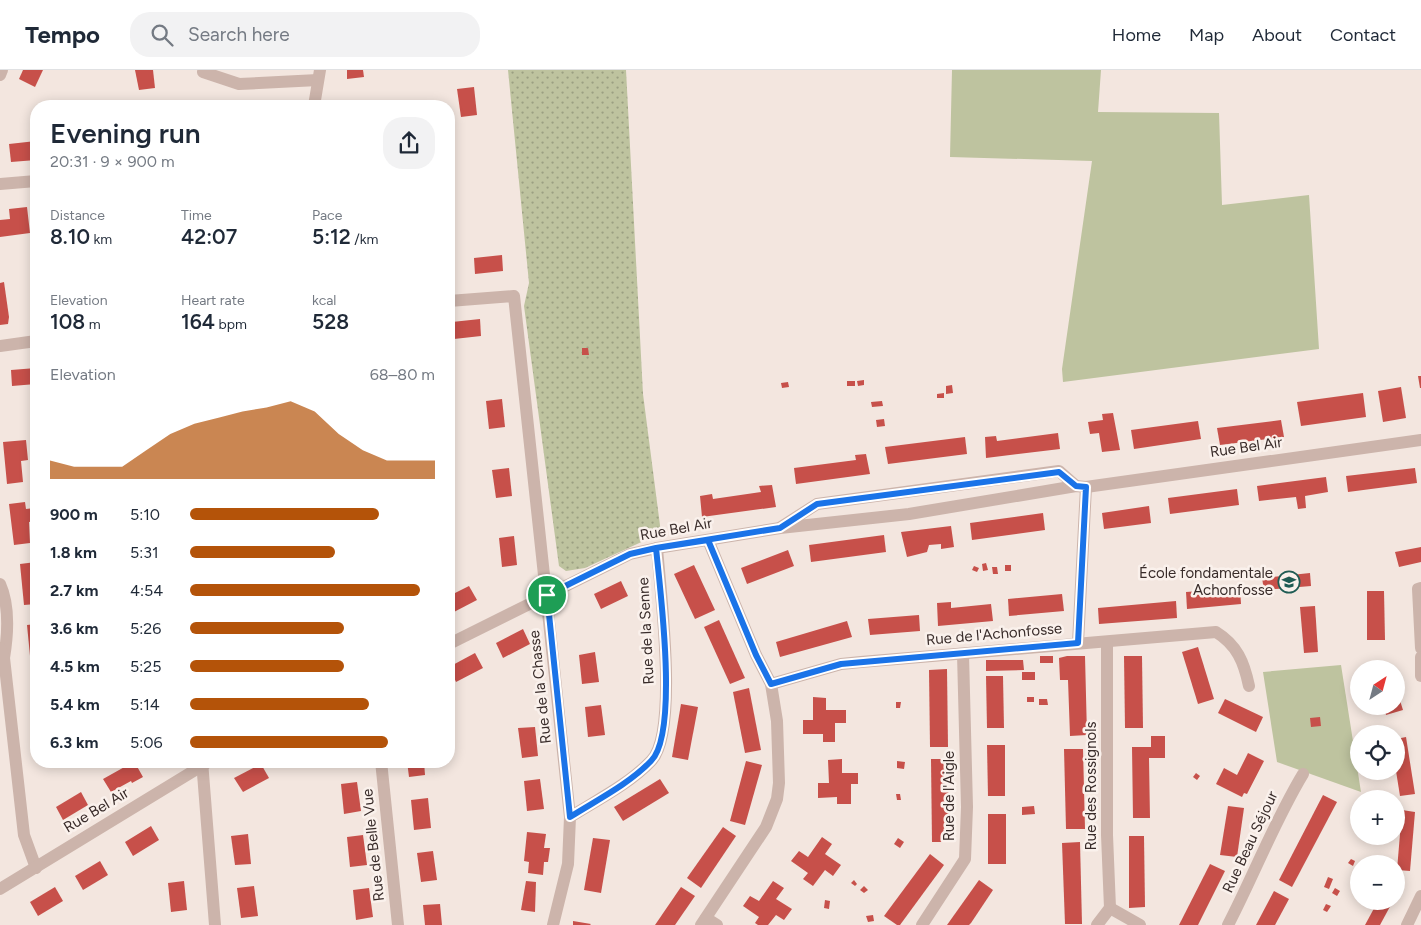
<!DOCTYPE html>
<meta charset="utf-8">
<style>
body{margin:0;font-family:Figtree,sans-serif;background:#f2f2f3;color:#1f2937;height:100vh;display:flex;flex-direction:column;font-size:19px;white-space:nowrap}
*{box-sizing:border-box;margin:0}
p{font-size:16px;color:#747a83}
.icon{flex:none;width:28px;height:28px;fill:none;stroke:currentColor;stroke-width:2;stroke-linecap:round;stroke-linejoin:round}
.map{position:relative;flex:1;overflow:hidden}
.sheet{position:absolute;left:30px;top:30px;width:425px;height:668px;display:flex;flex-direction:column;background:#fff;border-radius:20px;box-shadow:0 2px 12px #0003}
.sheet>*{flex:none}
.needle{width:32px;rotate:36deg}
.fabs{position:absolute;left:1350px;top:590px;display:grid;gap:10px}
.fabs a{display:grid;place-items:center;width:55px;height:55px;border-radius:50%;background:#fff;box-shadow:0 2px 12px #0003;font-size:25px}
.pin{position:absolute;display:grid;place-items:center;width:42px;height:42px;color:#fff;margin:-21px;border:2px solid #fff;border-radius:50%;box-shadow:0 1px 5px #0007}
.round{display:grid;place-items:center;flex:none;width:52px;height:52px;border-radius:20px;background:#f2f2f3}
.overview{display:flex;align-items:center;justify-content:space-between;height:85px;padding:0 20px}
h1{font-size:28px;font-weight:600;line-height:38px}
.metrics{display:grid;grid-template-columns:repeat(3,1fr);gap:8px;height:85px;padding:5px 20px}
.metrics div{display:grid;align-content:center}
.metrics b{font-size:21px;font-weight:600}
.metrics small{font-size:14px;font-weight:400}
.metrics p{font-size:14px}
.chart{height:140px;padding:10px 20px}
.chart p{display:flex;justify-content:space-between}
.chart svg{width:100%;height:90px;margin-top:5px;fill:#b45309;opacity:.7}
ul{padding:0 20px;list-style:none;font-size:16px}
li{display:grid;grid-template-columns:80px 60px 1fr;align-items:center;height:38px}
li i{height:12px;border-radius:6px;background:#b45309}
header{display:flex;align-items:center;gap:30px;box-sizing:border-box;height:70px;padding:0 25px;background:#fff;border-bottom:1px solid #e0e1e3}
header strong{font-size:24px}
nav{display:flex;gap:28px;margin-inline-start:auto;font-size:18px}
.search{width:350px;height:45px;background:#f2f2f3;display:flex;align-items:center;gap:12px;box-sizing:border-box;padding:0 18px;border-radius:20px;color:#747a83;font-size:19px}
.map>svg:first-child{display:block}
.grass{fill:#bec39f}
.park{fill:url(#park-dots)}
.building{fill:#c7504a}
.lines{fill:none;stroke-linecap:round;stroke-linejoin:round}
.minor{stroke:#ccb4ab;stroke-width:12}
.route-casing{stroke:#fff;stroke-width:10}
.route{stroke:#1a73e8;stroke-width:6}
.labels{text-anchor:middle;stroke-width:5;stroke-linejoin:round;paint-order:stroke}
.street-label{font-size:15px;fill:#392c2a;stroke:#faf1ec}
.poi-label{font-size:15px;fill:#392c2a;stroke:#faf1ec;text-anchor:end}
</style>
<header>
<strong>Tempo</strong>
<div class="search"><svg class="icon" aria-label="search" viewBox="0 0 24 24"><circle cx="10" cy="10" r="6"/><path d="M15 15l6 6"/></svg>Search here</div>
<nav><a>Home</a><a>Map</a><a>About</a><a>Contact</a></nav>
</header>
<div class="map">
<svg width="1421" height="855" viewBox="0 0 1421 855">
<defs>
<pattern id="park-dots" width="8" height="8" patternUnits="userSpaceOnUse" patternTransform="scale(1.25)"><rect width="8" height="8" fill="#bec39f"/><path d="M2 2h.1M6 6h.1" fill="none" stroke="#9b9f82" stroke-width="1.8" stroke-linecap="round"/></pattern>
</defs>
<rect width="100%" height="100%" fill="#f3e6df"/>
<g class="grass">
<path d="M952 0H1101L1098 42 1219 43 1222 135 1309 125 1319 279 1063 312 1062 299 1092 91 950 87Z"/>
<path d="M1341 595 1361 722 1277 692 1263 602Z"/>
</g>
<path class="park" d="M508 0H626L643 324 661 463 585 498 566 501 559 496 524 236 529 213Z"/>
<g class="building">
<path d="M23 0H43L35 17 19 9Z"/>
<path d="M135 0H153L155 18 139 20Z"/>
<path d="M347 0H363L364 7 347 9Z"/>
<path d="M474 17 477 45 461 47 457 19Z"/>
<path d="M291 33 292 36H275V34Z"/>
<path d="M36 71V90L11 92 9 74Z"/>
<path d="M27 137 30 163 0 167V150L10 149 9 139Z"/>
<path d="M502 185 503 201 475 204 474 188Z"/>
<path d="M4 212 9 247 8 254 0 255V213Z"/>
<path d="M480 249 481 266 454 269 452 252Z"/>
<path d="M582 278H588L589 285H582Z"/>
<path d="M36 298V314L12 316 11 300Z"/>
<path d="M1418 306H1421V318H1420Z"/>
<path d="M864 310V315L858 316 857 311Z"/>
<rect x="847" y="311" width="8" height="5"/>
<path d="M788 312 789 317 782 318 781 313Z"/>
<path d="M952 315 953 323 946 324V316Z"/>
<path d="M1401 317 1406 348 1383 352 1378 321Z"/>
<path d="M944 323V328H937V324Z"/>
<path d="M1363 323 1366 347 1301 356 1297 332Z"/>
<path d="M502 329 505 357 489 359 486 331Z"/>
<path d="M882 331 883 336 872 337 871 332Z"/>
<path d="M1113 343 1120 380 1102 382 1099 363 1090 364 1088 352 1103 350 1102 344Z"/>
<path d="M884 349 885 356 877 357 876 350Z"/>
<path d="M1281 350 1284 367 1220 375 1217 358Z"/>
<path d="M1198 351 1201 369 1134 379 1131 360Z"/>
<path d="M1058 363 1060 379 986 388 985 367 996 366 997 371Z"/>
<path d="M965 367 967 384 888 394 885 377Z"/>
<path d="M26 370 28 390 21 391 23 412 7 414 3 372Z"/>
<path d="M866 384 870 404 796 414 794 398 856 390 855 385Z"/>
<path d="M509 398 512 426 496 428 492 400Z"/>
<path d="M1415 398 1417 413 1348 422 1346 406Z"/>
<path d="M1326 407 1328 422 1305 426 1306 438 1298 439 1296 427 1259 431 1257 416Z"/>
<path d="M772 415 776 437 702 447 700 426 712 424 713 429 761 422 759 416Z"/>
<path d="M1237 419 1239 435 1170 444 1168 428Z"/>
<path d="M25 432 26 439 34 438 35 451 29 452 30 473 14 475 9 434Z"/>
<path d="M1149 436 1151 453 1104 459 1102 443Z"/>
<path d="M1043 443 1045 460 972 470 970 453Z"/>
<path d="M951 456 954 477 941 479V474L929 475 927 482 907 487 901 462Z"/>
<path d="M884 465 886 482 811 492 809 475Z"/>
<path d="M514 466 517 495 502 497 499 468Z"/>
<path d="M1421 477V492L1399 497 1395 482Z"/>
<path d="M788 480 794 496 747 514 741 498Z"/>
<path d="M36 492V534L24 535 20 494Z"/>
<path d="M986 493 988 500 983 501 982 494Z"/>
<path d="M694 495 715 540 695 549 674 504Z"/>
<rect x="1005" y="495" width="6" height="6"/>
<path d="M974 496 979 498 977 502 972 500Z"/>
<path d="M992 497H997L998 504H993Z"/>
<path d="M1310 503 1311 516 1264 520 1262 508Z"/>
<path d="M621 511 628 526 601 539 594 524Z"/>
<path d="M469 516 477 530 452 543 449 536V526Z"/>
<path d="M1240 518 1241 534 1187 539 1186 522Z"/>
<path d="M1367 521H1384L1385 570H1367Z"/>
<path d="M1062 524 1064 541 1009 546 1008 529Z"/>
<path d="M1176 531 1177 548 1099 554 1098 538Z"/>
<path d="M951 532V538L991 534 993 551 938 556 937 533Z"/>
<path d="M1315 536 1318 582 1304 583 1300 537Z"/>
<path d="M919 545 920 561 870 565 868 549Z"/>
<path d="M719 550 745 608 730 614 704 557Z"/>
<path d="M847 551 852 567 780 587 776 572Z"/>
<path d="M36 554V595L31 596 27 555Z"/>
<path d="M523 559 530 574 503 588 496 573Z"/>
<path d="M1198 577 1214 629 1198 634 1182 582Z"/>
<path d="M595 582 599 612 582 614 579 585Z"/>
<path d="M475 583 483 598 456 612 449 597Z"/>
<rect x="1040" y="586" width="13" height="7"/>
<path d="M1067 586H1085L1087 665 1070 666 1068 610H1060L1059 588Z"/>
<path d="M1124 586H1142L1143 658H1125Z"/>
<path d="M986 590H1023L1024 600 986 601Z"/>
<path d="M947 599 948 677H930L929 600Z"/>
<rect x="1022" y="602" width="13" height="8"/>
<path d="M986 606H1003L1004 658H987Z"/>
<path d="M749 618 761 680 745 683 733 622Z"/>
<path d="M1397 621 1403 640 1386 645 1384 636H1396Z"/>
<path d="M813 627 826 628V640H846V653H835V672H823V664H803V650H813Z"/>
<rect x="1027" y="627" width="7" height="5"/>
<path d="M1039 629H1047L1048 635H1039Z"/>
<path d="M1225 629 1263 647 1256 662 1218 643Z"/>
<path d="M896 632H901L900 638H896Z"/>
<path d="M681 634 698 637 688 690 672 687Z"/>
<path d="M601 635 605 665 588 667 585 637Z"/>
<path d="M1320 647 1321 656 1311 657 1310 648Z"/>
<path d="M535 657 538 686 522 688 518 658Z"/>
<path d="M1151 666H1165V688H1149L1150 748H1133L1132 677H1151Z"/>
<path d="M1406 667 1415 724 1400 726 1396 701V669Z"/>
<path d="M987 675H1005V726H988Z"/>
<path d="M1064 679H1083L1085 759H1066Z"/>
<path d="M1248 683 1264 691 1247 724 1244 723 1242 727 1216 714 1224 698 1237 705Z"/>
<path d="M842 689V703H858V714H851V734H837V727L818 728V713H829L828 690Z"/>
<path d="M931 689H948L949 772H932Z"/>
<path d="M126 691H134L143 707 132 713 131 711 111 722 103 709 128 695Z"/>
<path d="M286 691H300L289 697Z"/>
<path d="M407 691H424L425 705 409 707Z"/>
<path d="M746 691 762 695 745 755 730 751Z"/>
<path d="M897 691 905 692 904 699 897 698Z"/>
<path d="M261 694 269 708 243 722 234 708Z"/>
<path d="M1196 703 1200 706 1197 710 1193 707Z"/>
<path d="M540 709 544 739 527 741 524 711Z"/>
<path d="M660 709 669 723 623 751 614 737Z"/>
<path d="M357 712 361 741 344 744 341 714Z"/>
<path d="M81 722 88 735 63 750 56 737Z"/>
<path d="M896 724H900L901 730H897Z"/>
<path d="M1323 725 1337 732 1292 817 1279 810Z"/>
<path d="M428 728 431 758 414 760 411 730Z"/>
<path d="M1034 736 1035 744 1022 745V737Z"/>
<path d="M1228 736 1244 738 1237 787 1220 785Z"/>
<path d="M1402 740 1415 742 1410 801 1397 800Z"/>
<rect x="988" y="744" width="18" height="50"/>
<path d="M151 756 159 770 133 786 125 772Z"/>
<path d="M723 757 736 766 701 818 687 808Z"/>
<path d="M527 762 546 764 544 778H550L548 792H544L543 805 528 803 529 792 524 791Z"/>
<path d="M248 764 251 794 235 795 231 766Z"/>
<path d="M363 765 367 795 350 797 347 767Z"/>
<path d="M1129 766H1144L1145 837 1129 838Z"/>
<path d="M822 767 832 774 825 784 841 795 833 806 825 800 813 816 803 809 808 803 791 791 799 781 808 787Z"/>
<path d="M593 768 610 770 601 823 584 820Z"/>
<path d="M898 768 904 772 900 778 894 774Z"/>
<path d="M1080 772 1082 854H1065L1062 773Z"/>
<path d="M433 781 437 810 421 812 417 783Z"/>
<path d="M930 784 944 795 900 855H897L884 846Z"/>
<path d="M1351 789 1355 791 1353 796 1348 793Z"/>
<path d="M100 791 108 805 83 820 75 806Z"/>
<path d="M1210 794 1225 801 1198 855H1179Z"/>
<path d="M1328 807 1333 809 1329 819 1324 817Z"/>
<path d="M854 810 857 814 855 816 851 813Z"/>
<path d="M979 810 993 820 971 853 969 855H947Z"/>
<path d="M184 811 187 840 171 842 168 813Z"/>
<path d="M526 811 536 812 535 842 521 840Z"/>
<path d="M773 811 784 818 776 829 792 839 784 850 776 845 768 855H758L755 853 759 847 743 836 750 826 759 831Z"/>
<path d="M1396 815 1401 817 1396 826Z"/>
<path d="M254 816 258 846 241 848 237 818Z"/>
<path d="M864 816 868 820 864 823 860 820Z"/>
<path d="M55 817 63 831 38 846 30 832Z"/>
<path d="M681 817 695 826 675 855H655Z"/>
<path d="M369 818 373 847 356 850 353 820Z"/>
<path d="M1335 818 1340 821 1337 826 1332 823Z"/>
<path d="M1274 821 1289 829 1275 855H1256Z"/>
<path d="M825 830 830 831 829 839 824 838Z"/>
<path d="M1378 831H1393L1380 855H1365Z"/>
<path d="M440 834 442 855H425L423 835Z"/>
<path d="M1326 834 1331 836 1327 842 1323 840Z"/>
<path d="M873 845 874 851 868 852 866 846Z"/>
<path d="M573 851 591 854 590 855H573Z"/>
</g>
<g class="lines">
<g class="minor">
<path d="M203 2 239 14 318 10"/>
<path d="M0 5 2 0"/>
<path d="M314 36 320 0"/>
<path d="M0 114 36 111"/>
<path d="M449 231 514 226 570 747 568 794 553 855"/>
<path d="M0 276 36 271"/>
<path d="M781 457 817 434 1059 401 1076 416"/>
<path d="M0 514C10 536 8 564 4 588"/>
<path d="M1421 518 1418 519 1421 578"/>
<path d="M1078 573 1086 417"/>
<path d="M449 574 630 484 657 478 780 458 909 444 1076 416 1086 417 1421 370"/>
<path d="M0 578 4 588 24 765 36 798"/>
<path d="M1421 587V606"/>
<path d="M771 614 841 594 861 592 1216 562C1237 575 1244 592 1249 616"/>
<path d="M202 691 215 855"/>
<path d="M381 691 398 855"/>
<path d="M570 747C597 730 629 714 651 691 679 663 660 519 657 478"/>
<path d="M0 819 210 691"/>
<path d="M1110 838 1140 855"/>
<path d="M706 848 717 855"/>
<path d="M701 855 766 757 777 729 779 713 777 651 771 614 756 585 708 470"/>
<path d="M922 855 965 789 967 737 963 584"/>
<path d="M1097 855 1110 838 1107 765V572"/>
<path d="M1228 855C1254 805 1274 752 1303 704"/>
<path d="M1407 855 1421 826"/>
</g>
</g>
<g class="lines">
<g class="route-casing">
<path id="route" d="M547 525 570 747C597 730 629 714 651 691 679 663 660 519 656 478L708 470 756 585 771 614 841 594 1078 573 1086 417 1076 416 1059 402 817 434 780 458 656 478 630 484 547 525"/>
</g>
<use href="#route" class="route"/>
</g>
<defs>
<g id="school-ring" transform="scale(1.125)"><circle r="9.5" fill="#faf1ec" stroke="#1f5c54" stroke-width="1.5"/><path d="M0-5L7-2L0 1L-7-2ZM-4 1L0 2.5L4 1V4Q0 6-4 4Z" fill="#1f5c54"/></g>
</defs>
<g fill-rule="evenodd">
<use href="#school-ring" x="1289" y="512"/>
</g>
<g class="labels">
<g class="street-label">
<text transform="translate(1246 377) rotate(-8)" y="5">Rue Bel Air</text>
<text transform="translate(676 459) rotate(-10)" y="5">Rue Bel Air</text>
<text transform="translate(646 561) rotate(-93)" y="5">Rue de la Senne</text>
<text transform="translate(994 564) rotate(-5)" y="5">Rue de l'Achonfosse</text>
<text transform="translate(540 617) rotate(-96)" y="5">Rue de la Chasse</text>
<text transform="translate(1091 716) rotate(-90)" y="5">Rue des Rossignols</text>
<text transform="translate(949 726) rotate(-90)" y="5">Rue de l'Aigle</text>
<text transform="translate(96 740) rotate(-31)" y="5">Rue Bel Air</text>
<text transform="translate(1250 772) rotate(-65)" y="5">Rue Beau Séjour</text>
<text transform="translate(373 775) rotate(-96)" y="5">Rue de Belle Vue</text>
</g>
<g class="poi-label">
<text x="1273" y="508">École fondamentale<tspan x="1273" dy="17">Achonfosse</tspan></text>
</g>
</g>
</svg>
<div class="fabs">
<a><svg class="needle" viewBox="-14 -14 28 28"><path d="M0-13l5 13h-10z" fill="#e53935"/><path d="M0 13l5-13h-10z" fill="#747a83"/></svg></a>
<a><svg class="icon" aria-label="locate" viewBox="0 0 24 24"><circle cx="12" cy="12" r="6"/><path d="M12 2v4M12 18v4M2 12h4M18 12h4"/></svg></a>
<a>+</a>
<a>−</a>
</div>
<div class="pin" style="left:547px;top:525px;background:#1e9e55"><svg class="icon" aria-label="arrive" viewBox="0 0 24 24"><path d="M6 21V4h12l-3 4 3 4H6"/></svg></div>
<section class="sheet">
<div class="overview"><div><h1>Evening run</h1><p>20:31 · 9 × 900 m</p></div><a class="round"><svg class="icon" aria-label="share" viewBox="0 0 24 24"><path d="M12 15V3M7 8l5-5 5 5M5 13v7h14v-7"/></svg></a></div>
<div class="metrics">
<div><p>Distance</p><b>8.10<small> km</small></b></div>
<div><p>Time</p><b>42:07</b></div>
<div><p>Pace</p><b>5:12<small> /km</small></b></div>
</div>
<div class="metrics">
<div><p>Elevation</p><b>108<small> m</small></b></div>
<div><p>Heart rate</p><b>164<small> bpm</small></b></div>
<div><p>kcal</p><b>528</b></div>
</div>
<div class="chart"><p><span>Elevation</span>68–80 m</p>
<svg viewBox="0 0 160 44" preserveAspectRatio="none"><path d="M0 44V35L10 38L20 38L30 38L40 30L50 22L60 17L70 14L80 11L90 9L100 6L110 11L120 22L130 30L140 35L150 35L160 35V44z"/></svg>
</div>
<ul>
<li><b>900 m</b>5:10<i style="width:77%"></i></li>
<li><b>1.8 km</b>5:31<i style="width:59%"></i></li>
<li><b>2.7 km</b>4:54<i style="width:94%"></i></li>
<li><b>3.6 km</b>5:26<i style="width:63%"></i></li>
<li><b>4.5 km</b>5:25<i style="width:63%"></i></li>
<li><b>5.4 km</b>5:14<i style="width:73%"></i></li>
<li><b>6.3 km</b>5:06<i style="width:81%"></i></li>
</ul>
</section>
</div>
